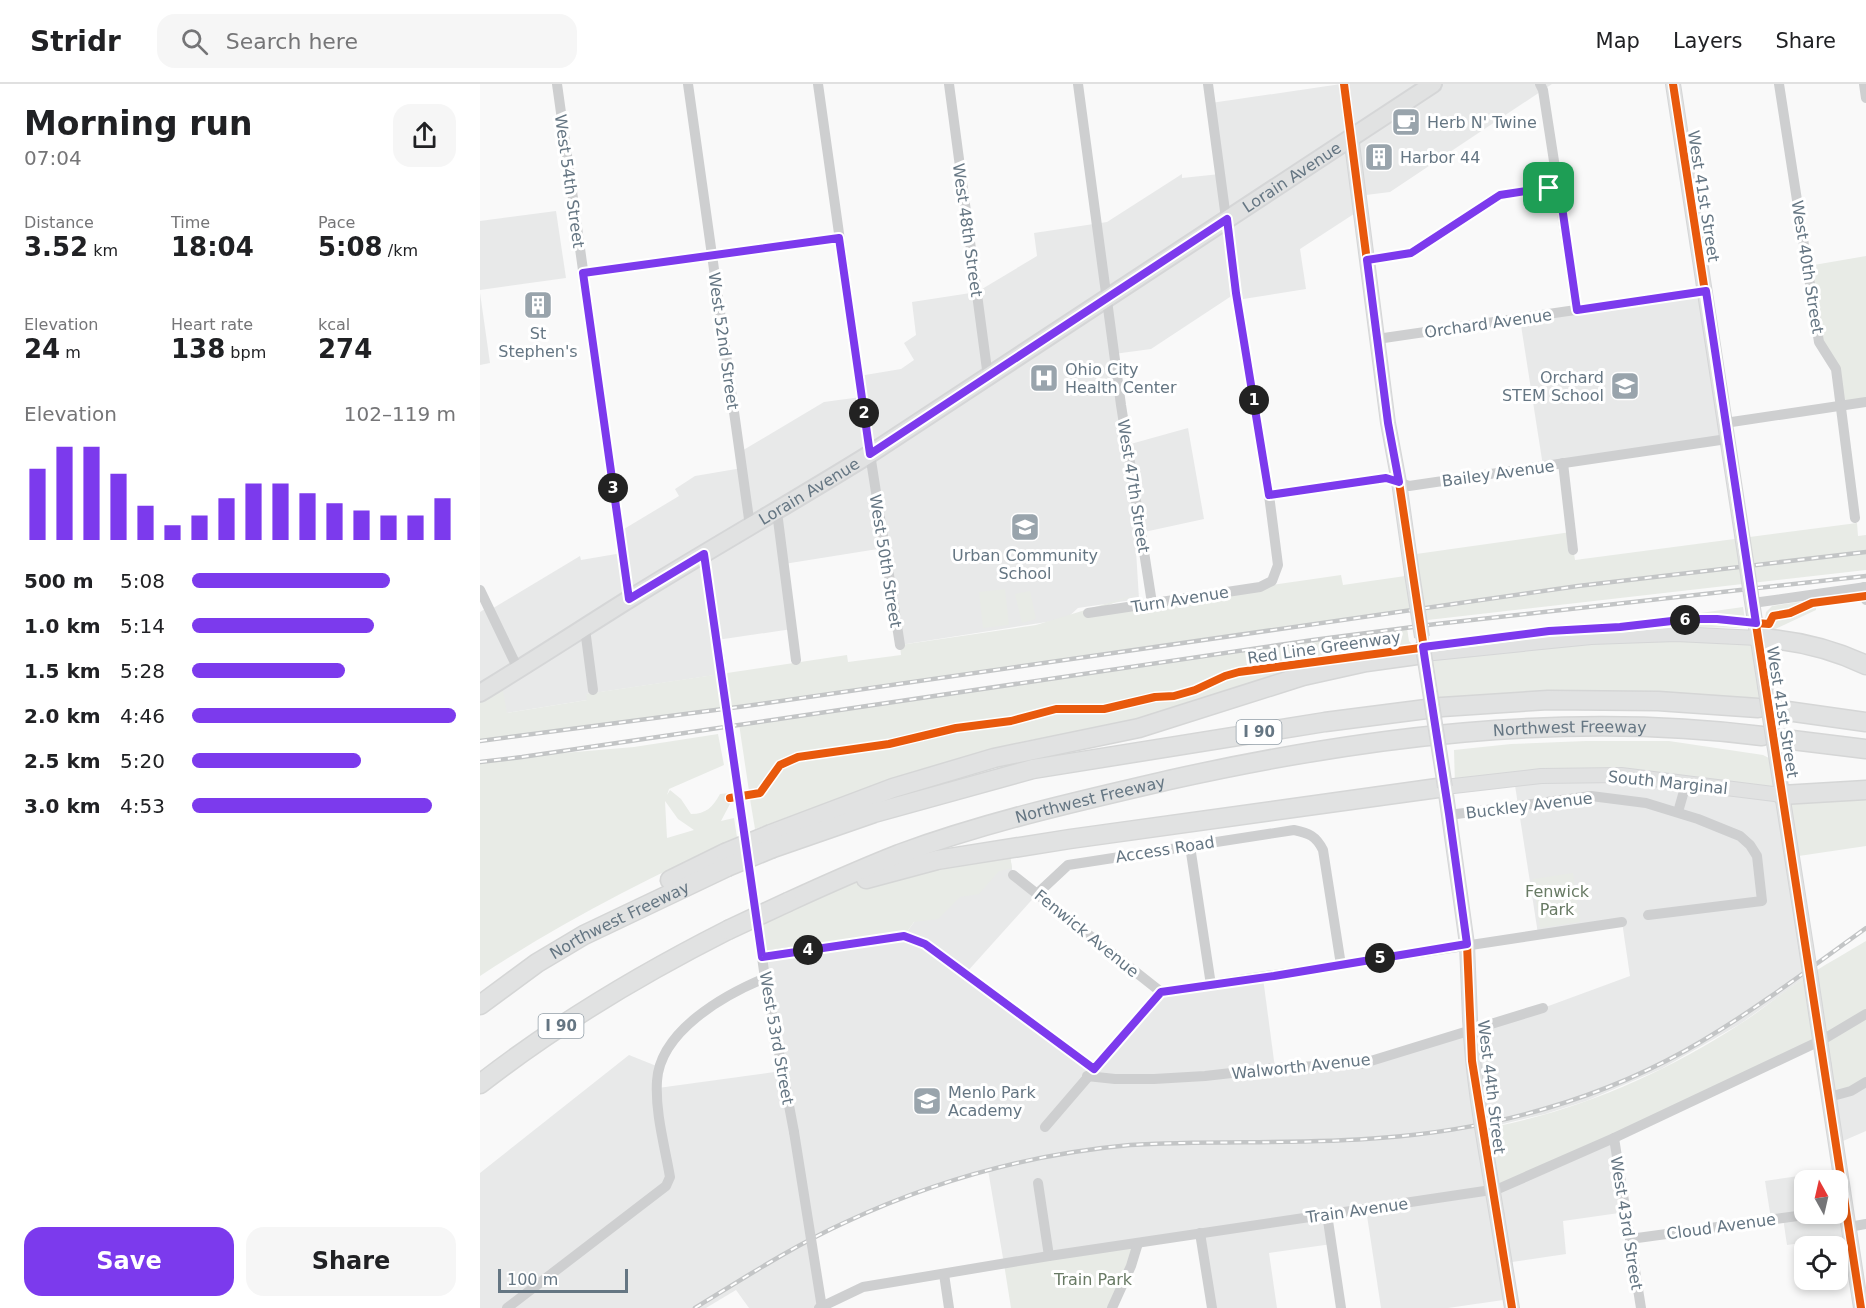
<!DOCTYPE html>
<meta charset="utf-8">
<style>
body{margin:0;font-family:"DejaVu Sans",sans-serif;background:#f6f6f6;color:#202124;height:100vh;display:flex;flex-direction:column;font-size:22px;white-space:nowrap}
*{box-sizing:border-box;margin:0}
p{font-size:20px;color:#757577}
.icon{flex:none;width:33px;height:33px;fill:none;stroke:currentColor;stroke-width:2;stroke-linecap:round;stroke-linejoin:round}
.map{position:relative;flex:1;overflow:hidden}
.side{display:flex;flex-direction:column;background:#fff;width:480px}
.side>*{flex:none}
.needle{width:39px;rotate:352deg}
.tools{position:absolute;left:1314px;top:1086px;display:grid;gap:12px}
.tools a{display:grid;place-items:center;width:54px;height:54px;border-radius:12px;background:#fff;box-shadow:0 3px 9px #0003;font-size:30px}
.scale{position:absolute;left:18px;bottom:15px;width:130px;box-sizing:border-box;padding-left:6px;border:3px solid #657683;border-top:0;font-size:16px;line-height:21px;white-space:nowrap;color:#657683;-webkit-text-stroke:4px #fff;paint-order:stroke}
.pin{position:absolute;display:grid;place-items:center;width:51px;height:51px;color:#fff;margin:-26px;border-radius:12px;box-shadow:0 3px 9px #0006}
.km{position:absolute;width:30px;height:30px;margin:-15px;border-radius:50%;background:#222;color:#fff;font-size:16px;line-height:30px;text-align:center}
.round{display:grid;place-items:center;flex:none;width:63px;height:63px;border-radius:18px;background:#f6f6f6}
.summary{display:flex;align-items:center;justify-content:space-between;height:102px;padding:0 24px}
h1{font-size:33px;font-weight:700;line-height:45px}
.figures{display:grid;grid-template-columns:repeat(3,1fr);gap:9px;height:102px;padding:6px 24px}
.figures div{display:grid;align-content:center}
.figures b{font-size:26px;font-weight:700}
.figures small{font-size:16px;font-weight:400}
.figures p{font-size:16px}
.chart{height:168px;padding:12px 24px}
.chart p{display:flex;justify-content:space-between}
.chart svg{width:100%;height:108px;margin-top:6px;stroke:#7c3aed;stroke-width:6}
.cta{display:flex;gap:12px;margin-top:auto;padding:12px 24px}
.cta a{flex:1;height:69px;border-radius:18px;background:#7c3aed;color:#fff;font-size:24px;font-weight:700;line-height:69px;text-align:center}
.cta a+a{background:#f6f6f6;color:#202124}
ul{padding:0 24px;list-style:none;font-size:20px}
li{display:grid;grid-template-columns:96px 72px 1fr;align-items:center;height:45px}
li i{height:15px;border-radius:8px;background:#7c3aed}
header{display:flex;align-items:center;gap:36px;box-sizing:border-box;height:84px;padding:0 30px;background:#fff;border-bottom:2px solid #e0e0e0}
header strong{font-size:28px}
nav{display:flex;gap:33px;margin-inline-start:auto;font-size:21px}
.search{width:420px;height:54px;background:#f6f6f6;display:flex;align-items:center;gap:15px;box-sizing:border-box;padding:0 21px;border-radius:18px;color:#757577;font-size:22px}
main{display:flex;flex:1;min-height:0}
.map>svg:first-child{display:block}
.built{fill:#e8e9e9;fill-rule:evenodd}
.green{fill:#e8ebe6;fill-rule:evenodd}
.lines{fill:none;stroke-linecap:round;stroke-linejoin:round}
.secondary-casing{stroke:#d5d6d7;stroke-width:16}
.primary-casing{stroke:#d5d6d7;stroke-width:20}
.highway-casing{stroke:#d5d6d6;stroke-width:21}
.street{stroke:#cecfd0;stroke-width:10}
.secondary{stroke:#e1e2e2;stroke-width:14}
.primary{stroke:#e1e2e2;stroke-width:16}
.highway{stroke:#e1e2e2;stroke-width:18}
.rail-casing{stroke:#c3c5c6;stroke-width:4.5}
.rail{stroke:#fff;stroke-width:2;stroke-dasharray:7;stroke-linecap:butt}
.secondary-bridge-casing{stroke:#d5d6d7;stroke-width:16;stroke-linecap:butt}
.highway-bridge-casing{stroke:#d5d6d6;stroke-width:21;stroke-linecap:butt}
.street-bridge{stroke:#cecfd0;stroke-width:10}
.secondary-bridge{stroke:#e1e2e2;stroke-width:14}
.highway-bridge{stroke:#e1e2e2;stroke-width:18}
.cycleway-casing{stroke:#fff;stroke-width:11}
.cycleway{stroke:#e8590c;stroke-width:8}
.route-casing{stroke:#fff;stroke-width:12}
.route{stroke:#7c3aed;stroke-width:8}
.labels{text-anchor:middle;stroke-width:6;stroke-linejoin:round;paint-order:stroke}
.shield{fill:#fff;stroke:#939fa8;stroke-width:1.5}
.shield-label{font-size:15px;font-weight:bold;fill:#657683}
.poi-label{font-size:16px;fill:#657683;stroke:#fff;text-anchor:start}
.street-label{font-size:16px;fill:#657683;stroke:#fff}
.park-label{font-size:16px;fill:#687a64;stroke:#fff}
</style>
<header>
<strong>Stridr</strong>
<div class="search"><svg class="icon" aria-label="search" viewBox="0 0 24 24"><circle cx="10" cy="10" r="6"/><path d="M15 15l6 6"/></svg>Search here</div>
<nav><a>Map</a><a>Layers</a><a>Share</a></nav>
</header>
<main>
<section class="side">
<div class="summary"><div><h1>Morning run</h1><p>07:04</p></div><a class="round"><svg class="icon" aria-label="share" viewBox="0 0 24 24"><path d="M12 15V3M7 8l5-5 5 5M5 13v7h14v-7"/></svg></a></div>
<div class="figures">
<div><p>Distance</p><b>3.52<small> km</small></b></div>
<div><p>Time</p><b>18:04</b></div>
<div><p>Pace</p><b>5:08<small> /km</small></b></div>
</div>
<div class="figures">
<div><p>Elevation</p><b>24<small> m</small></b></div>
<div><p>Heart rate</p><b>138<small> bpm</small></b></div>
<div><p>kcal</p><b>274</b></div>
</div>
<div class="chart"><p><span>Elevation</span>102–119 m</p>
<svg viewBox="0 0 160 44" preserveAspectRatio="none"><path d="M5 44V15M15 44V6M25 44V6M35 44V17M45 44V30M55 44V38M65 44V34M75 44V27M85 44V21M95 44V21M105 44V25M115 44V29M125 44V32M135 44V34M145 44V34M155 44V27"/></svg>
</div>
<ul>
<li><b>500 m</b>5:08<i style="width:75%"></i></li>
<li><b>1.0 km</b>5:14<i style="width:69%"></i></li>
<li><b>1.5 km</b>5:28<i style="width:58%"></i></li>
<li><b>2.0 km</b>4:46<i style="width:100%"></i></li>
<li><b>2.5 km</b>5:20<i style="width:64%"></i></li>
<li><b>3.0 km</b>4:53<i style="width:91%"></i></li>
</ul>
<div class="cta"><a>Save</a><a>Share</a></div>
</section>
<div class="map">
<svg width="1386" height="1224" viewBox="0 0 1386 1224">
<rect width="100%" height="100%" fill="#f9f9f9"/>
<g class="built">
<path d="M861 0H1072L910 108 878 112 880 126 820 165 826 205 757 216 756 209 671 265 634 270 647 361 708 344 724 435 655 450 659 515 598 524 586 535 420 561 404 464 304 480 312 545 237 556 242 590 107 610V616L27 629 0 609V528L8 523 10 526 100 472 101 476 142 469 139 448 199 412 195 405 215 392 262 384 260 368 344 318 381 313 379 292 421 285 434 276 424 259 436 251 432 218 497 208 557 172 554 149 627 138 702 90V94L740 90 731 19Z"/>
<path d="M76 127 86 194 0 206V137Z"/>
<path d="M1226 207 1247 355 1063 382 1040 235Z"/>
<path d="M0 209 10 279 0 281Z"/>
<path d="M1141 691 1302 711 1330 890 1260 940 1181 985 1106 1017 1065 1030 1002 1045 1134 1054 1146 1128 1083 1137 1086 1170 1025 1179 1030 1215 968 1224H901L886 1125 848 1130 852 1160 789 1169 797 1224H734L722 1150 524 1180 508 1086 460 1100 401 1123 331 1156 340 1224H269L256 1206 226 1224H0V1089L149 971 179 983 178 1004 302 987 282 872 424 852 482 772 529 765 533 791 558 809 486 889 614 984 681 908 783 894 795 984 881 980 1063 924 1150 892 1142 838 1058 850 1034 695Z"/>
<path d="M1386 998V1047L1356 1060 1349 1013Z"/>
<path d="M1360 1086 1370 1152 1307 1161 1303 1134 1291 1135 1285 1097ZM1324 1096H1358V1130H1324Z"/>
</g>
<g class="green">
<path d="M1386 172V318L1362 322 1356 285 1339 258 1328 182Z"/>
<path d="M1377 439 1378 452 1386 451V486L939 537 937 526 266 622 0 657V609L21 596 27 629 107 616 106 610 367 571 368 578 421 571 420 561 556 541 661 509 612 527 861 491 863 501 932 491 929 471 1091 448 1095 476Z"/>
<path d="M525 505 529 541 503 544 499 508Z"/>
<path d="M550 507 556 535 542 539 535 510Z"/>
<path d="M1386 508V516L1378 517 1377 515 1336 522V526L1291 547 1287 544 1180 543 1124 548 1066 550 1030 555 653 637 546 657 432 688 275 745 270 715 251 718 241 737 254 734 257 753C169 794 81 838 0 892V676L154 663 238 650 244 681 189 705 187 711 190 706 201 715 211 730C226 730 233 723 240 710L269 707 259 640 927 544 929 557 932 560 1080 540H1119L1171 536 1263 523 1265 536H1285L1286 528 1292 522ZM185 717 198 735 214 746 187 754Z"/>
<path d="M1111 553 1278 554 1289 626 952 624 944 570Z"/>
<path d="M1106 657H1189L1283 671 1297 678 1303 711 1386 706V762L1312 773 1302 711 1141 691 975 702 974 666 1031 660Z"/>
<path d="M529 765 532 784 519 787 499 810 480 813 458 835 434 838 424 852 282 872 277 832 401 790Z"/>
<path d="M1093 789 1100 838 1060 844 1053 795Z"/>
<path d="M1386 857V998L1349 1013 1340 955 1018 1105 1002 1045C1093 1029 1182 991 1260 940 1284 925 1306 905 1331 890 1349 878 1368 868 1386 857Z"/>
<path d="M658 1159 632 1224H531L524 1180Z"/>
</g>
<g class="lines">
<g class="secondary-casing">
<g id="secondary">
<path d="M1193 0 1266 477"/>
<path d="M871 52 908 339 919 398 932 490"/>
<path d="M1271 511 1285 602"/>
<path d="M943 562 944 570 1111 553 1196 550 1278 554"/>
<path d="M1297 678 1326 862"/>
<path d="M990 935 987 860 965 703 1061 692 1141 691 1302 711"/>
<path d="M1344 982 1381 1224"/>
<path d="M1017 1132 1032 1224"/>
</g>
</g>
<g class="primary-casing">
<g id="primary">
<path id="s1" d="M0 609C51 578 100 546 151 514 230 465 311 419 390 370L953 0"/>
</g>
</g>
<g class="highway-casing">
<g id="highway">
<path d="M1278 554C1315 556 1352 565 1386 581"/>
<path d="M1300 626 1386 638"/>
<path d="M1304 655 1386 665"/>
<path d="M1302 711 1386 706"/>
<path d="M291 750 413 704 514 674 659 644 823 592 886 578 944 570"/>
<path d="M293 764 394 729 553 685 845 638 962 623 1068 616 1178 617 1278 624"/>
<path d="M386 795 457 776 590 755 965 703"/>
<path d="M190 796 245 769"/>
<path id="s2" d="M308 818C345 801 381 785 419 770 506 738 598 717 689 696 882 653 1085 627 1282 652"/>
<path id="s3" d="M0 921 57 879 104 851 247 783"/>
<path d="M0 1000C77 940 161 890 248 846"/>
</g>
</g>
<g class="street">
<path d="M77 0 149 515"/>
<path d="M208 0 270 442"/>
<path d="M338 0 390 370 420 561"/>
<path d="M469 0 508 293"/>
<path d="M598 0 641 321 672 519"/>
<path d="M864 0 871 52"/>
<path d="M1060 0 1063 6 1097 226"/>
<path d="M1299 0 1339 258 1356 285 1375 434"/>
<path d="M1384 0 1386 14"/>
<path d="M887 176 931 169 1020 111 1079 102"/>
<path d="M103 189 359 154"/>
<path d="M897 255 1226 207"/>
<path d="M1245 339 1386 318"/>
<path d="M1083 379 1093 466"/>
<path d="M789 411 906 394 929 402 1247 355"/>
<path d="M297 428 316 576"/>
<path d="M224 470 242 590"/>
<path d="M1384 503 1386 516"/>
<path d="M0 506 38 585"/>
<path d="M1273 519 1386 503"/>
<path d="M608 529 780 503 792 497 798 481 789 411 756 209 728 0"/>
<path d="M105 545 113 606"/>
<path d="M250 648 285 894 314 1048"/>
<path d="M1198 728 1206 700"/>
<path d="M969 731 1111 712 1166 719 1218 735 1260 752 1270 761 1277 772 1282 817 1168 831"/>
<path d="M710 762 731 901"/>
<path d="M533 791 681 908 1142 838"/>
<path d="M558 809 588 781 814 746C829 749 836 752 843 766L861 881"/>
<path d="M282 872 424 852 445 860 614 985"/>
<path d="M607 992 635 995H674L725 992 795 984 881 980 1063 924"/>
<path d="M1349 1013 1371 1007 1386 998"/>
<path d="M565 1043 681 908"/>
<path d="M1134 1054 1161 1224"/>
<path d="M558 1099 569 1172"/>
<path d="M847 1130 861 1224"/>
<path d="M1369 1143 1386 1140"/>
<path d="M720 1149 732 1224"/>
<path d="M1150 1155 1332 1130"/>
<path d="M464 1190 469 1224"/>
<path d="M27 1224 186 1102 190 1093C185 1063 175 1029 177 997 180 947 244 911 285 894"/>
<path d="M339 1224 383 1203 569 1172 1018 1105 1134 1054 1344 955 1386 930"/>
<path d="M632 1224 651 1182 658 1159"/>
</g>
<use href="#secondary" class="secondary"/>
<use href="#primary" class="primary"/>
<use href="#highway" class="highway"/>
<g class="rail-casing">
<g id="rail">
<path d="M0 657 266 622 1098 502 1386 468"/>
<path d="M0 678 42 673 833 556 956 540 1386 492"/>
<path d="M215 1224C264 1194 313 1162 366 1138 456 1096 551 1070 650 1061 733 1056 817 1061 899 1054 1012 1046 1125 1015 1222 957 1279 923 1332 883 1386 844"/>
</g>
</g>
<use href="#rail" class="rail"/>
<g class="secondary-bridge-casing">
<g id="secondary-bridge">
<path d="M1266 477 1271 511"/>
<path d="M932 490 942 553"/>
<path d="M944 570 965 703"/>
<path d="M1285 602 1297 678"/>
<path d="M1326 862 1344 982"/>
<path d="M990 935C993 1001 1006 1066 1017 1132"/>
</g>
</g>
<g class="highway-bridge-casing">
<g id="highway-bridge">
<path d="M245 769 291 750"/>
<path d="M247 783 293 764"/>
<path d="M248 846 308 818"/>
</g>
</g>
<g class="street-bridge">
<path d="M242 590 250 648"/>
<path d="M314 1048 342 1224"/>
</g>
<use href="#secondary-bridge" class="secondary-bridge"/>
<use href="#highway-bridge" class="highway-bridge"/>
<g class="cycleway-casing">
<g id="cycleway">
<path d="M864 0 908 339 919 398 969 731 987 860 992 977 1032 1224"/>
<path d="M1193 0 1381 1224"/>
<path d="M250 714 280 709 300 681 318 673 409 660 476 644 531 637 576 625H624L675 613 694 612 715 606 745 592 759 588 1069 547 1140 543 1225 535 1289 540 1293 532 1310 529 1332 519 1386 512"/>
</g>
</g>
<use href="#cycleway" class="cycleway"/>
</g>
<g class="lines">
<g class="route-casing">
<path id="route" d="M1079 102 1097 226 1226 207 1276 539 1237 535H1209L1140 543 1069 547 943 563 969 730 987 860 794 892 681 908 614 985 445 860 424 852 282 873 224 470 149 515 103 189 359 154 390 370 747 135 756 209 789 411 906 394 919 398 908 339 887 176 931 169 1020 111Z"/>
</g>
<use href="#route" class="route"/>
</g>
<defs>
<g id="cafe-square" transform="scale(1.5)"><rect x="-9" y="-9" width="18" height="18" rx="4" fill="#99a4ac" stroke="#fff"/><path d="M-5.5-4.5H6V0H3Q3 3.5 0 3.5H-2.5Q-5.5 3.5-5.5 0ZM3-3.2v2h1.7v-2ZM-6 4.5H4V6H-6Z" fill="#fff"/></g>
<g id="building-square" transform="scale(1.5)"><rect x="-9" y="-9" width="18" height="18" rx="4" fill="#99a4ac" stroke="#fff"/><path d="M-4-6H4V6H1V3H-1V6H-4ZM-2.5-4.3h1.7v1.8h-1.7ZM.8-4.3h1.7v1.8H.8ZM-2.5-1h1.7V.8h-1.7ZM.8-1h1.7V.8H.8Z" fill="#fff"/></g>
<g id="hospital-square" transform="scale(1.5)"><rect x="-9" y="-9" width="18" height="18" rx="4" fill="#99a4ac" stroke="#fff"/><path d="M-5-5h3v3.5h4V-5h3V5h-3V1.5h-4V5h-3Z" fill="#fff"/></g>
<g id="school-square" transform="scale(1.5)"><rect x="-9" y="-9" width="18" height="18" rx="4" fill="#99a4ac" stroke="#fff"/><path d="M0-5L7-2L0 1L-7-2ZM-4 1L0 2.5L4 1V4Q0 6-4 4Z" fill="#fff"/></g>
</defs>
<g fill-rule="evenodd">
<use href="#cafe-square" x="926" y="38"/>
<use href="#building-square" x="899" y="73"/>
<use href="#building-square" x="58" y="221"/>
<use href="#hospital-square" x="564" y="294"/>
<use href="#school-square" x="1145" y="302"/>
<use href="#school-square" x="545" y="443"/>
<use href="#school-square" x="447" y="1017"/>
</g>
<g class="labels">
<g class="shield">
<rect x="756.5" y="636" width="45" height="24" rx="4.5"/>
<rect x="58.5" y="930" width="45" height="24" rx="4.5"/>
</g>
<g class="shield-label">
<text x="779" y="653">I 90</text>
<text x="81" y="947">I 90</text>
</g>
<g class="poi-label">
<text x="947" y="44">Herb N' Twine</text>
<text x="920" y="79">Harbor 44</text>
<text x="58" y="255" text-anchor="middle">St<tspan x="58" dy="18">Stephen's</tspan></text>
<text x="585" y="291">Ohio City<tspan x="585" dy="18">Health Center</tspan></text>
<text x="1124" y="299" text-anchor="end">Orchard<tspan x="1124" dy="18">STEM School</tspan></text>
<text x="545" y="477" text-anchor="middle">Urban Community<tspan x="545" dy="18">School</tspan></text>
<text x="468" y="1014">Menlo Park<tspan x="468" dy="18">Academy</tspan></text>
</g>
<g class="street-label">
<text dy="6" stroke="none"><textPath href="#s1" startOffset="962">Lorain Avenue</textPath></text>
<text transform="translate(90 97) rotate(82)" y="6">West 54th Street</text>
<text transform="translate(1224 112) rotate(81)" y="6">West 41st Street</text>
<text transform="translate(488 146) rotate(82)" y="6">West 48th Street</text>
<text transform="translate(1328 183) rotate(81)" y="6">West 40th Street</text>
<text transform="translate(1008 239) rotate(-8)" y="6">Orchard Avenue</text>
<text transform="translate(244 257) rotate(82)" y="6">West 52nd Street</text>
<text transform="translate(1018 389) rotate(-8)" y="6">Bailey Avenue</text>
<text transform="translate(654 402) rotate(81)" y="6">West 47th Street</text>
<text dy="6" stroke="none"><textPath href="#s1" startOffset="386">Lorain Avenue</textPath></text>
<text transform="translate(406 477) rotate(81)" y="6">West 50th Street</text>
<text transform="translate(700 515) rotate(-9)" y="6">Turn Avenue</text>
<text transform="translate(844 563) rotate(-8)" y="6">Red Line Greenway</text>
<text transform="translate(1303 628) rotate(81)" y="6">West 41st Street</text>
<text dy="6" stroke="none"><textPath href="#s2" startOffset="806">Northwest Freeway</textPath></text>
<text transform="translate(1188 698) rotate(6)" y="6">South Marginal</text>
<text dy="6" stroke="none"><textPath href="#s2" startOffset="320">Northwest Freeway</textPath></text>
<text transform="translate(1049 721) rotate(-7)" y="6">Buckley Avenue</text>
<text transform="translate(685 765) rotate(-9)" y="6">Access Road</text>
<text dy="6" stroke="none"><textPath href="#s3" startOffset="164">Northwest Freeway</textPath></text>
<text transform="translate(607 849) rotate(39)" y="6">Fenwick Avenue</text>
<text transform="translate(297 954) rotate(80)" y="6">West 53rd Street</text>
<text transform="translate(821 982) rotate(-6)" y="6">Walworth Avenue</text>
<text transform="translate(1012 1003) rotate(83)" y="6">West 44th Street</text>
<text transform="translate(877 1126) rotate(-8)" y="6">Train Avenue</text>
<text transform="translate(1147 1139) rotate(81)" y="6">West 43rd Street</text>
<text transform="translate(1241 1142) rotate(-8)" y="6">Cloud Avenue</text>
</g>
<g class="park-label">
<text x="1077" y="813">Fenwick<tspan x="1077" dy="18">Park</tspan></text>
<text x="613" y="1201">Train Park</text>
</g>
</g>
</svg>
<div class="tools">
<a><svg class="needle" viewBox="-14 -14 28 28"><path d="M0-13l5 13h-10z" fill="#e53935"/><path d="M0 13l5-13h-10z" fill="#757577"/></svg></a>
<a><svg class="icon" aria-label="locate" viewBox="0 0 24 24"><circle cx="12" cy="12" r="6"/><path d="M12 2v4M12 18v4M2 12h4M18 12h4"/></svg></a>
</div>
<div class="scale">100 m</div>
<div class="pin" style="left:1069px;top:104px;background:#1e9e55"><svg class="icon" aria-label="arrive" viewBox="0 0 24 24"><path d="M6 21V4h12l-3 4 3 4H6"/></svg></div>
<b class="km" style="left:774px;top:316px">1</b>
<b class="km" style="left:384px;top:329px">2</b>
<b class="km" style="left:133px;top:404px">3</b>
<b class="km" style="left:328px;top:866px">4</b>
<b class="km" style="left:900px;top:874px">5</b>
<b class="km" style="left:1205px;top:536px">6</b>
</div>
</main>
